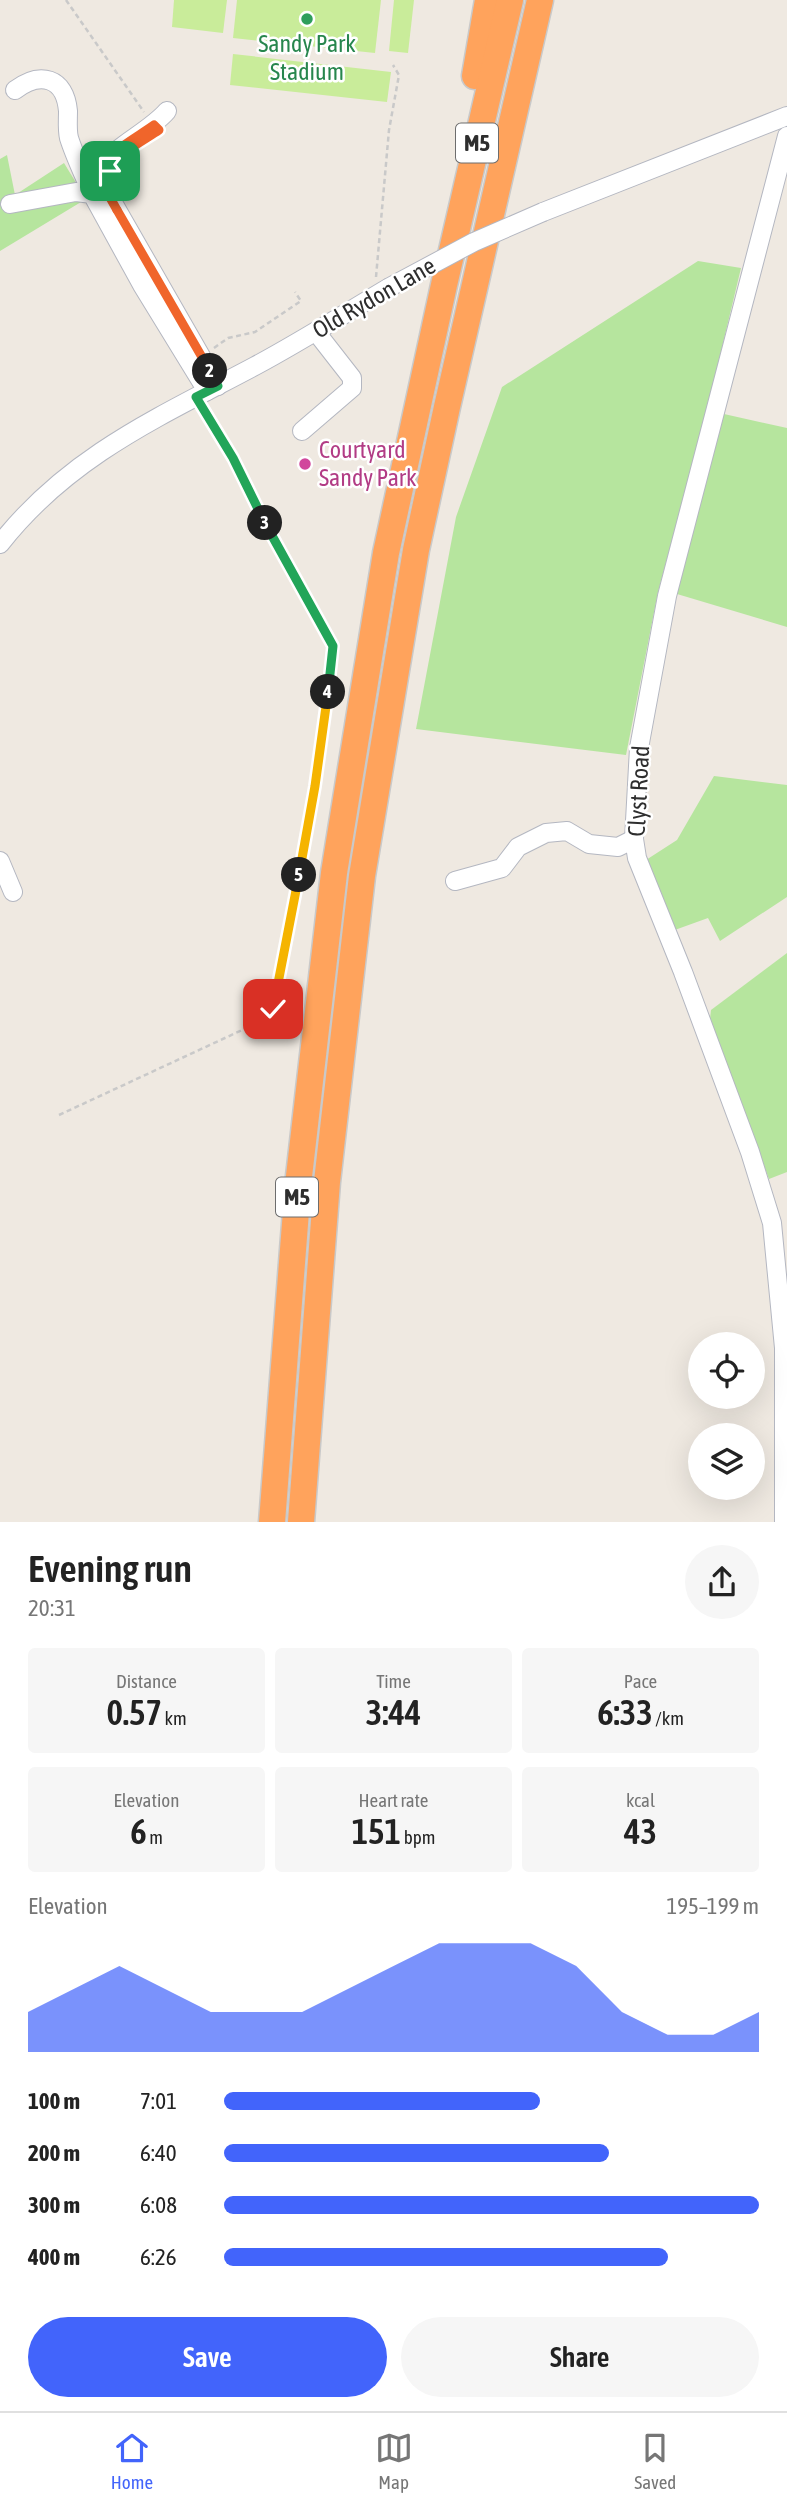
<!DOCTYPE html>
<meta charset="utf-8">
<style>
body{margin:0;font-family:"Asap Condensed",sans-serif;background:#f6f6f6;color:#222;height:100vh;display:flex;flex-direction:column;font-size:26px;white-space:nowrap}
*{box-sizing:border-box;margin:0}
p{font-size:23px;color:#767676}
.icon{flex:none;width:38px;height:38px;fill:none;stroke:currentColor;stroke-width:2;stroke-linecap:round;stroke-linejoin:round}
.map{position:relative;height:1522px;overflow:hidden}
.side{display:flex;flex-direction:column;background:#fff;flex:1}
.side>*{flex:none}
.buttons{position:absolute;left:688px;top:1332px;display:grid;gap:14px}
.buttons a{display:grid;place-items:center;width:77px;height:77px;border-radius:50%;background:#fff;box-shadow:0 7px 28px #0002;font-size:35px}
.pin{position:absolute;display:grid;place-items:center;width:60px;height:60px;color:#fff;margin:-30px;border-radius:14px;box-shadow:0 4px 10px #0006}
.km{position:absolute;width:35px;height:35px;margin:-18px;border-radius:50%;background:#222;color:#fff;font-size:19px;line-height:35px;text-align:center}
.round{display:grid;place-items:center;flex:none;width:74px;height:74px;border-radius:37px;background:#f6f6f6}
.headline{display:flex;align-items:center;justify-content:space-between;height:119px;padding:0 28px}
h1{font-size:38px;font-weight:600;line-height:52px}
.stats{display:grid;grid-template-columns:repeat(3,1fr);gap:10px;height:119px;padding:7px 28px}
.stats div{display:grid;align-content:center;border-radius:7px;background:#f6f6f6;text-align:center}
.stats b{font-size:35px;font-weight:600}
.stats small{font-size:19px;font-weight:400}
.stats p{font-size:19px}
.chart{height:196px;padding:14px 28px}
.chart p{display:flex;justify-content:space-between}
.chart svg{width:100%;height:126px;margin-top:7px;fill:#4264fb;opacity:.7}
.primary-button{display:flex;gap:14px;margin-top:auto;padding:14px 28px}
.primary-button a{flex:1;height:80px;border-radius:42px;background:#4264fb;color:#fff;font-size:28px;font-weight:600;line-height:80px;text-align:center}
.primary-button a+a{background:#f6f6f6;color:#222}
ul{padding:0 28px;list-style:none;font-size:23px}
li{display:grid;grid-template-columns:112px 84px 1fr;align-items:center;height:52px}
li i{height:18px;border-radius:9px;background:#4264fb}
.menu{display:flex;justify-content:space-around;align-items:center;height:98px;border-top:2px solid #e0e0e0;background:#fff;font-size:19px;color:#767676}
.menu a{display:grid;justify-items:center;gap:4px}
.menu .selected{color:#4264fb}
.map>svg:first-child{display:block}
.green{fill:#b6e59e}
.pitch{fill:#c9ec9a}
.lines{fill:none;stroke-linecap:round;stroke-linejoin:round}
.minor-casing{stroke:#b4b7c1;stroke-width:20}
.highway-casing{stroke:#c9c9c9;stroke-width:29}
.path{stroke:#c9c9c9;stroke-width:2.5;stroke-dasharray:5 3.5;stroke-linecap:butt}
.minor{stroke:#fff;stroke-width:18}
.highway{stroke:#ffa35c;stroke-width:26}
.minor-bridge-casing{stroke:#b4b7c1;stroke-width:20;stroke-linecap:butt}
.minor-bridge{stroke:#fff;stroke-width:18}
.split-1-casing{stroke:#fff;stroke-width:14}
.split-2-casing{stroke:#fff;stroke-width:14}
.split-3-casing{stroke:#fff;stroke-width:14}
.split-4-casing{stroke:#fff;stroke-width:14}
.split-5-casing{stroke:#fff;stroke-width:14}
.split-6-casing{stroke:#fff;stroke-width:14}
.split-1{stroke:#f0652b;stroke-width:9}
.split-2{stroke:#f0652b;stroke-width:9}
.split-3{stroke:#22a559;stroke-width:9}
.split-4{stroke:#22a559;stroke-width:9}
.split-5{stroke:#f5b400;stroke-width:9}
.split-6{stroke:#f5b400;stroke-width:9}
.leisure-dot{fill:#2e9e5b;stroke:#fff;stroke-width:2.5}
.hotel-dot{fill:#d1479c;stroke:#fff;stroke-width:2.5}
.labels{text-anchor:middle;stroke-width:5;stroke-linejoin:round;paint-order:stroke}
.shield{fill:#fff;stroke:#6d6d6d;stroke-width:2}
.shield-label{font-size:23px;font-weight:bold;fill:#2e2e2e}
.leisure-label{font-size:24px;fill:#27864d;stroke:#fff}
.street-label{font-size:24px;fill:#2e2e2e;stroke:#fff}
.hotel-label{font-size:24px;fill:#b23c85;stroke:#fff;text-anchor:start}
</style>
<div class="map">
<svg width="787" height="1522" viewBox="0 0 787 1522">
<rect width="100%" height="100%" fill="#efe9e1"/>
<g class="green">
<path d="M7 155 15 195 64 163 86 199 0 251V159Z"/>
<path d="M698 261 741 268 707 410 658 592 626 755 416 729 456 517 502 387Z"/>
<path d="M724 414 787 428V627L677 594Z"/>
<path d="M714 776 787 785V897L720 941 708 918 672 931 646 860 677 840Z"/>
<path d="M787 953V1172L769 1179 710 1019 711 1010Z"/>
</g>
<g class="pitch">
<path d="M174 0H227L223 33 172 27Z"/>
<path d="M237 0H381L375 53 233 38Z"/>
<path d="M394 0H414L408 53 389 51Z"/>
<path d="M233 54 391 72 387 102 230 85Z"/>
</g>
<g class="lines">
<g class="minor-casing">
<g id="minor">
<path d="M15 90C40 71 65 77 68 111 68 120 67 130 69 138 75 157 84 175 92 194"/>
<path d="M167 111C148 133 113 146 100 170L108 194 218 386"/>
<path d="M10 204 76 192 92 194 142 285 207 391"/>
<path d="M543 212 787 116"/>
<path d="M302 431 352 388V378L320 337 321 328"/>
<path d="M0 544C69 456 159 417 255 366 300 342 344 314 388 288"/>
<path d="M0 861 13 892"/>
<path d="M455 881 502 868 518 847 546 833 567 831 589 844 618 847 634 839"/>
<path d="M784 1522V1348L772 1223 750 1152 683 972 637 858 634 839 639 748 667 596 787 136"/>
</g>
</g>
<g class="highway-casing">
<g id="highway">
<path d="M475 76 488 0"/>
<path d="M272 1522 298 1185 334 873 386 553 444 285 510 0"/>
<path d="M301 1522 327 1182 362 876 416 550 447 407 540 0"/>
</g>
</g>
<g class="path">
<path d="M66 0 144 112"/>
<path d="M376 277 389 130 399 75 393 65"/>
<path d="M214 348 228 338 255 332 301 301 295 292"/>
<path d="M59 1115 268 1018 273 1009 315 786 333 646 276 543 232 458 203 410"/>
</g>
<use href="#minor" class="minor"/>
<use href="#highway" class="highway"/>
<g class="minor-bridge-casing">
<path id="minor-bridge" d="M388 288 474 242 543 212"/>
</g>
<use href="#minor-bridge" class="minor-bridge"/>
</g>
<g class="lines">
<g class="split-1-casing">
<path id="split-1" d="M110 171C118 153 143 141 159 130L154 125C136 138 111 150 100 170L108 194 117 210"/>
</g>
<g class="split-2-casing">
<path id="split-2" d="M117 210 210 371"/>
</g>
<g class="split-3-casing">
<path id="split-3" d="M210 371 218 386 196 397 233 458 265 523"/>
</g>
<g class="split-4-casing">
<path id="split-4" d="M265 523 333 646 328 692"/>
</g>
<g class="split-5-casing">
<path id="split-5" d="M299 875 315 786 328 692"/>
</g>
<g class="split-6-casing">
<path id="split-6" d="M273 1009 299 875"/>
</g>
<use href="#split-1" class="split-1"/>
<use href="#split-2" class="split-2"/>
<use href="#split-3" class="split-3"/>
<use href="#split-4" class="split-4"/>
<use href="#split-5" class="split-5"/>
<use href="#split-6" class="split-6"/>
</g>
<circle class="leisure-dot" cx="307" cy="19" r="7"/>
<circle class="hotel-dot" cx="305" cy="464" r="7"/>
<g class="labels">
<g class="shield">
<rect x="456" y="123.5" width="42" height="39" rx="5"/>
<rect x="276" y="1177.5" width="42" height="39" rx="5"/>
</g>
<g class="shield-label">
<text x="477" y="151">M5</text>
<text x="297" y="1205">M5</text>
</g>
<g class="leisure-label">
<text x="307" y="52">Sandy Park<tspan x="307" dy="28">Stadium</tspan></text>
</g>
<g class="street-label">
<text transform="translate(374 298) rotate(-30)" y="8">Old Rydon Lane</text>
<text transform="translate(639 791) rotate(-87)" y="8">Clyst Road</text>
</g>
<g class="hotel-label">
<text x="319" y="458">Courtyard<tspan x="319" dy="28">Sandy Park</tspan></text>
</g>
</g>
</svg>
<div class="buttons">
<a><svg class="icon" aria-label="locate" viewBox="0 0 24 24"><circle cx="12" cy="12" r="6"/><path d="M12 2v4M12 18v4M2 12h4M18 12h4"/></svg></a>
<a><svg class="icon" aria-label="layers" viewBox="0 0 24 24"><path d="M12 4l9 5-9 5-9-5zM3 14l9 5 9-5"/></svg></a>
</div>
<div class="pin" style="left:110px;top:171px;background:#1e9e55"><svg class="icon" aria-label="arrive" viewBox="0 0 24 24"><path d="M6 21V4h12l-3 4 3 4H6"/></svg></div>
<div class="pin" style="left:273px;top:1009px;background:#d93025"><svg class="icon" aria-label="check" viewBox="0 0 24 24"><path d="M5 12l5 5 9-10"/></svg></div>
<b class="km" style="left:210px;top:371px">2</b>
<b class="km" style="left:265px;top:523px">3</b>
<b class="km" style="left:328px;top:692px">4</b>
<b class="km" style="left:299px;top:875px">5</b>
</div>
<section class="side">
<div class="headline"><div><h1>Evening run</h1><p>20:31</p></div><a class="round"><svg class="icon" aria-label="share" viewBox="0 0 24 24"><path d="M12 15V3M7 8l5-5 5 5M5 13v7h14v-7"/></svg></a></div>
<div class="stats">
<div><p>Distance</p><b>0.57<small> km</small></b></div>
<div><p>Time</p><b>3:44</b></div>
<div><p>Pace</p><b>6:33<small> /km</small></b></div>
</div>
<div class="stats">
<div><p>Elevation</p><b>6<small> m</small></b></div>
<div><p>Heart rate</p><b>151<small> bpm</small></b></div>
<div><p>kcal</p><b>43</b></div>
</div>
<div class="chart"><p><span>Elevation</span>195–199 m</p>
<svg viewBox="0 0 160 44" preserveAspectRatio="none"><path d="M0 44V30L10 22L20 14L30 22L40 30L50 30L60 30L70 22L80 14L90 6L100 6L110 6L120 14L130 30L140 38L150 38L160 30V44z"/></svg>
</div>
<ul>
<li><b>100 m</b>7:01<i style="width:59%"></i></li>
<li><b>200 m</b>6:40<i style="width:72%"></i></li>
<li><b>300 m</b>6:08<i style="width:100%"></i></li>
<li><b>400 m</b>6:26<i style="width:83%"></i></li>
</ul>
<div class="primary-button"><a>Save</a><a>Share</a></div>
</section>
<nav class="menu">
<a class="selected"><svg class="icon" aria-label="home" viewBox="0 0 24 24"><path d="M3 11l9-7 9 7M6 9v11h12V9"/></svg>Home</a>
<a><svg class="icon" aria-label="map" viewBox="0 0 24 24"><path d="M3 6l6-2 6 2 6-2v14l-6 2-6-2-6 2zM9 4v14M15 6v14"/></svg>Map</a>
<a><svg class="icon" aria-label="saved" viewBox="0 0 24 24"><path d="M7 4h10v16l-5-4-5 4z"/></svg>Saved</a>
</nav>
